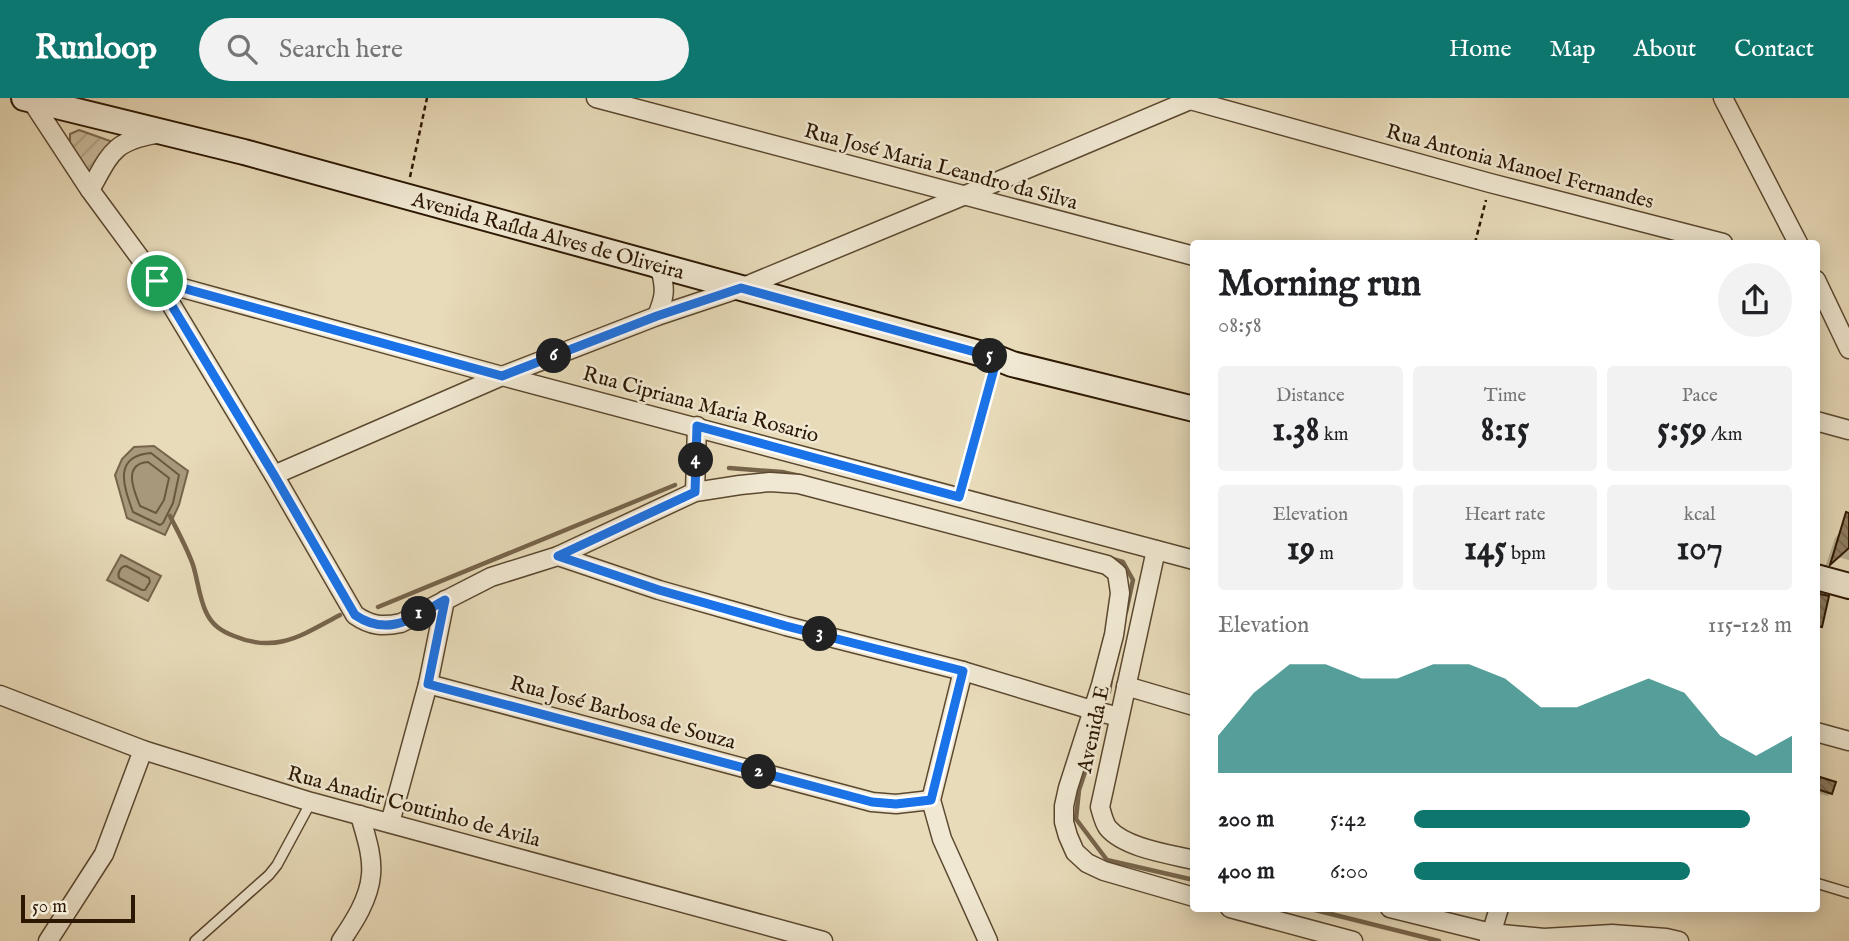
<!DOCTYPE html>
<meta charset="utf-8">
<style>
body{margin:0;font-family:"IM FELL English",serif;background:#f2f2f2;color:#202124;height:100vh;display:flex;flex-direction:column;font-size:26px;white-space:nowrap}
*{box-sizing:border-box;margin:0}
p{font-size:23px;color:#757577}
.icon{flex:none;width:38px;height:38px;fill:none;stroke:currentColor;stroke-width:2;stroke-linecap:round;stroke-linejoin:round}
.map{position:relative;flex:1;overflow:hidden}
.details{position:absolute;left:1190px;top:142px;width:630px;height:672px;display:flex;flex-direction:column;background:#fff;border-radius:7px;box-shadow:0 4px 18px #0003}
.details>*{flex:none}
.scale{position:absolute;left:21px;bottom:18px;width:114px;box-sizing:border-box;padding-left:7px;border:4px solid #2c1702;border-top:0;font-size:19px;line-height:24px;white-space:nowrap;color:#2c1702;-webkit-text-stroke:5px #f0e8d2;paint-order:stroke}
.pin{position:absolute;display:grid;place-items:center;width:60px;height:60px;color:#fff;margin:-30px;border:4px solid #fff;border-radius:50%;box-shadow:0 2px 7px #0007}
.km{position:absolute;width:35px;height:35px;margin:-18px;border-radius:50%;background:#222;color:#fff;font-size:19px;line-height:35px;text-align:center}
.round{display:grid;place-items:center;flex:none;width:74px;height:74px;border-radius:37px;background:#f2f2f2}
.head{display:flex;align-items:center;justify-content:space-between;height:119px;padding:0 28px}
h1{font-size:38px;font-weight:700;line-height:52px}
.metrics{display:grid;grid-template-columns:repeat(3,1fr);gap:10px;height:119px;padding:7px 28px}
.metrics div{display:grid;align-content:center;border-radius:7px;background:#f2f2f2;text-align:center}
.metrics b{font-size:35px;font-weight:700}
.metrics small{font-size:19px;font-weight:400}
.metrics p{font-size:19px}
.chart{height:196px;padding:14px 28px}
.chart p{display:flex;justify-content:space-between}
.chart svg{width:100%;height:126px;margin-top:7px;fill:#0f766e;opacity:.7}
ul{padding:0 28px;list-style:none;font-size:23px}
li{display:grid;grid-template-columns:112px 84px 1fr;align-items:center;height:52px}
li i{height:18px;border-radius:9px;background:#0f766e}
header{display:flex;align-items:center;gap:42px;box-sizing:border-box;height:98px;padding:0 35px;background:#0f766e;color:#fff}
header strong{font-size:33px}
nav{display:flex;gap:38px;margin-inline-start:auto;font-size:24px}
.search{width:490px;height:63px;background:#f2f2f2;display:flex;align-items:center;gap:18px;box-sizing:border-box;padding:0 24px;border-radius:38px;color:#757577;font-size:26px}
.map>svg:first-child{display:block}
.garden{fill:url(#garden-furrows);stroke:#7a684e;stroke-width:2}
.water{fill:#a8987b;stroke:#76644b;stroke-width:2}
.shadow{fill:#0003}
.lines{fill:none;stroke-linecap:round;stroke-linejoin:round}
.shore{stroke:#6a583e;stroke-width:2}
.stream{stroke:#76644b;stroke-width:4.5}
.building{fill:url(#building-back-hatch);stroke:#2c1702;stroke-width:2}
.lane-casing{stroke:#5b4830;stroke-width:12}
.street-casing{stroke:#5b4830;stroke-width:21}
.secondary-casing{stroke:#2c1702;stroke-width:28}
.path{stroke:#2c1702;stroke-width:2.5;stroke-dasharray:5 3.5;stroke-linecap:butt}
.lane{stroke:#f0e8d2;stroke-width:9}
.street{stroke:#f0e8d2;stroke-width:18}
.secondary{stroke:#f0e8d2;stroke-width:24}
.route-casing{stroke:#fff;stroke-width:14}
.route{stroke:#1a73e8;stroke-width:9}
.labels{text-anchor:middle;stroke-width:5;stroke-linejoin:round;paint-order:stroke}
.street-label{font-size:21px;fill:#2c1702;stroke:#f0e8d2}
</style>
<header>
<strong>Runloop</strong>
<div class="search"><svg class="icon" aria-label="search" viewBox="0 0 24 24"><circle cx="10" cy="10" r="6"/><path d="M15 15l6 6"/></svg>Search here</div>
<nav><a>Home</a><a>Map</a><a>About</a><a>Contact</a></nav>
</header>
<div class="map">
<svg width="1849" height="843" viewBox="0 0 1849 843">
<defs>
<pattern id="garden-furrows" width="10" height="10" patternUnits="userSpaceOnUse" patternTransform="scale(1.75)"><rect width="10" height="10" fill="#c8ba9a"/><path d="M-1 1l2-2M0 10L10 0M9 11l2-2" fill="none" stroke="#ac9f83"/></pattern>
<pattern id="building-back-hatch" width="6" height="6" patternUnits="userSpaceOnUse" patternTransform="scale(1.75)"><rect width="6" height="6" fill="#8e7d61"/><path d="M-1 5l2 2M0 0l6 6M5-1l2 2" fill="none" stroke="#74654e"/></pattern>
</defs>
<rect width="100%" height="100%" fill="#e8dbb9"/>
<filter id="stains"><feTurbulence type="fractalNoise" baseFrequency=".00286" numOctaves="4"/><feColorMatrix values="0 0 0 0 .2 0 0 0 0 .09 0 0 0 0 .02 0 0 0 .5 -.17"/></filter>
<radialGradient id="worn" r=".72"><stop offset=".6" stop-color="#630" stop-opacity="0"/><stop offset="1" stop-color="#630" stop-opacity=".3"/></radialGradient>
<path class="garden" d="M79 32 113 44 100 58 88 75 70 46V36Z"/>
<g class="water">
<path d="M154 348 188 373 179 407 165 437 127 420 115 377 122 361 134 349Z"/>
<path d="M121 457 161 478 148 503 107 482Z"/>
</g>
<g class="shadow">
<path d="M1841 433 1849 435V462L1838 459 1825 470 1835 440Z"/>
<path d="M1821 681 1831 695 1828 698 1816 695 1818 684Z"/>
</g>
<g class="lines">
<g class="shore">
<path d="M151 355 179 377 173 405 163 425 160 427 133 414C124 389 112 358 151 355Z"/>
<path d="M148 364 169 380 164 402 156 415 140 408C134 393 122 366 148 364Z"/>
<path d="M126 468 149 480 150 484 145 492H142L119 480C117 475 121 468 126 468Z"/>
</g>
<g class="stream">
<path d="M729 370 782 374 800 378"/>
<path d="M170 418C178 434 187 450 193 467 198 483 199 499 206 514 212 527 221 533 234 538 277 556 302 537 340 517"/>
<path d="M1109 460 1123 464 1133 482 1126 514"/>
<path d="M378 509 675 387"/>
<path d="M1109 594 1111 581"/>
<path d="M1101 626 1079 692 1076 721 1107 762 1194 782"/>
<path d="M1307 810 1439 843"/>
</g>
</g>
<g class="building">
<path d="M1846 414 1849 415V450L1830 467Z"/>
<path d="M1816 495 1829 498 1822 529 1816 528Z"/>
<path d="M1820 679 1836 684 1832 696 1817 691Z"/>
</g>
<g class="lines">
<g class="lane-casing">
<g id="lane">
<path d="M1816 785 1849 795"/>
<path d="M195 843 269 777 277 767 311 704"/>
</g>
</g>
<g class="street-casing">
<g id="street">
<path d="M596 0 1194 158"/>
<path d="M1183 0 1490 85 1723 145"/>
<path d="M1723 0 1798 145"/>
<path d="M31 2 90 92 157 183 274 377 355 517C371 528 383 529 401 525L491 479 558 458 695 394 740 387 770 384 799 386 1107 467 1117 475 1120 495 1114 537 1101 587 1068 690 1064 708V724L1068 738 1075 754 1087 765 1104 773 1194 799"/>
<path d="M90 92C110 57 112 43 156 36"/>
<path d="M652 167 661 174C666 193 664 200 657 218"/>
<path d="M1816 182 1849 251"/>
<path d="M157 183 502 278 1194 462"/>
<path d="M1816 323 1849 332"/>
<path d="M274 377 502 278 657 218 741 190 963 98 1190 2V0"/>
<path d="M695 394 697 328"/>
<path d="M1156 452 1100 709C1102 716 1104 725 1108 730 1125 750 1169 756 1194 762"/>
<path d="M558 458 659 492 786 528 963 573 1092 612 1119 619"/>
<path d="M963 573 931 702 942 741 988 843"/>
<path d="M428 586 872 704 896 706 931 702"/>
<path d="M1126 588 1194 608"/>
<path d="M0 597 143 652 311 704 823 843"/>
<path d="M1816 634 1849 643"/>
<path d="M390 725 428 586 445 502"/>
<path d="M1230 810 1353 843"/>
<path d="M1390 810 1491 835 1544 840 1612 836 1666 840 1679 843"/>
<path d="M48 843 104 756 143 652"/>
<path d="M341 843C354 824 369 801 371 777 373 757 365 736 360 717"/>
<path d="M1489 843 1499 810"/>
</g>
</g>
<g class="secondary-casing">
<g id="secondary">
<path id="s1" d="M24 0 244 54 997 260 1012 266 1194 311"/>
<path d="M1816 479 1849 488"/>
</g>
</g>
<g class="path">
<path d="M410 79 427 0"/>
<path d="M1475 145 1486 102"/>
<path d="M963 385 992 280"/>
</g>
<use href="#lane" class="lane"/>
<use href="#street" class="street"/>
<use href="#secondary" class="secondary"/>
</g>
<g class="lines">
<g class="route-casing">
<path id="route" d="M157 183 502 278 657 218 741 190 997 260 959 399 697 328 695 394 558 458 659 492 786 528 963 573 931 702 896 706 872 704 428 586 445 502C414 519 389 540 355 517L274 377Z"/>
</g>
<use href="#route" class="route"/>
</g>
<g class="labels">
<g class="street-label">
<text transform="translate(941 68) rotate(15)" y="7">Rua José Maria Leandro da Silva</text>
<text transform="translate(1520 68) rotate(15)" y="7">Rua Antonia Manoel Fernandes</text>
<text dy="7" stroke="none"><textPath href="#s1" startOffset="542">Avenida Raílda Alves de Oliveira</textPath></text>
<text transform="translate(701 306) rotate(15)" y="7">Rua Cipriana Maria Rosario</text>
<text transform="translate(623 614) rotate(15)" y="7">Rua José Barbosa de Souza</text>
<text transform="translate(1093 631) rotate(-78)" y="7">Avenida E</text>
<text transform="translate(414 708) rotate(15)" y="7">Rua Anadir Coutinho de Avila</text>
</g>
</g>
<rect width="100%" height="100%" filter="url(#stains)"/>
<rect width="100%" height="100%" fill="url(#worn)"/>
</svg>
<div class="scale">50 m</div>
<div class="pin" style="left:157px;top:183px;background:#1e9e55"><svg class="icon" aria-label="arrive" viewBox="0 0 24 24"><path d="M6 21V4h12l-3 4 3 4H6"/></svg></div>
<b class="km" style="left:419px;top:516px">1</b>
<b class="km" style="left:759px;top:674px">2</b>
<b class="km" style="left:820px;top:536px">3</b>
<b class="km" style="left:696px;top:362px">4</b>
<b class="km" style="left:990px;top:258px">5</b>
<b class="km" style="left:554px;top:258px">6</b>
<section class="details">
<div class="head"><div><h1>Morning run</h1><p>08:58</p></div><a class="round"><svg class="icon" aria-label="share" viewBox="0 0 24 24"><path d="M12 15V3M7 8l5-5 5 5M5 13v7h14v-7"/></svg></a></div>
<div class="metrics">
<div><p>Distance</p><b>1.38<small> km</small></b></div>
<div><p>Time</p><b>8:15</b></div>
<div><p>Pace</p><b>5:59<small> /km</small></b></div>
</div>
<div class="metrics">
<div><p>Elevation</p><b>19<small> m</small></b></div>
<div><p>Heart rate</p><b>145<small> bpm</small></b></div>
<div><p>kcal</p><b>107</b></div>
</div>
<div class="chart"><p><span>Elevation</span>115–128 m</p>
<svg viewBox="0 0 160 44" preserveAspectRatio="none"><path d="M0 44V31L10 16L20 6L30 6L40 11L50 11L60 6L70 6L80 11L90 21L100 21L110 16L120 11L130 16L140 31L150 38L160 31V44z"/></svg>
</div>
<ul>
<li><b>200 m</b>5:42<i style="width:89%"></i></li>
<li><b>400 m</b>6:00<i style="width:73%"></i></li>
</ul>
</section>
</div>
